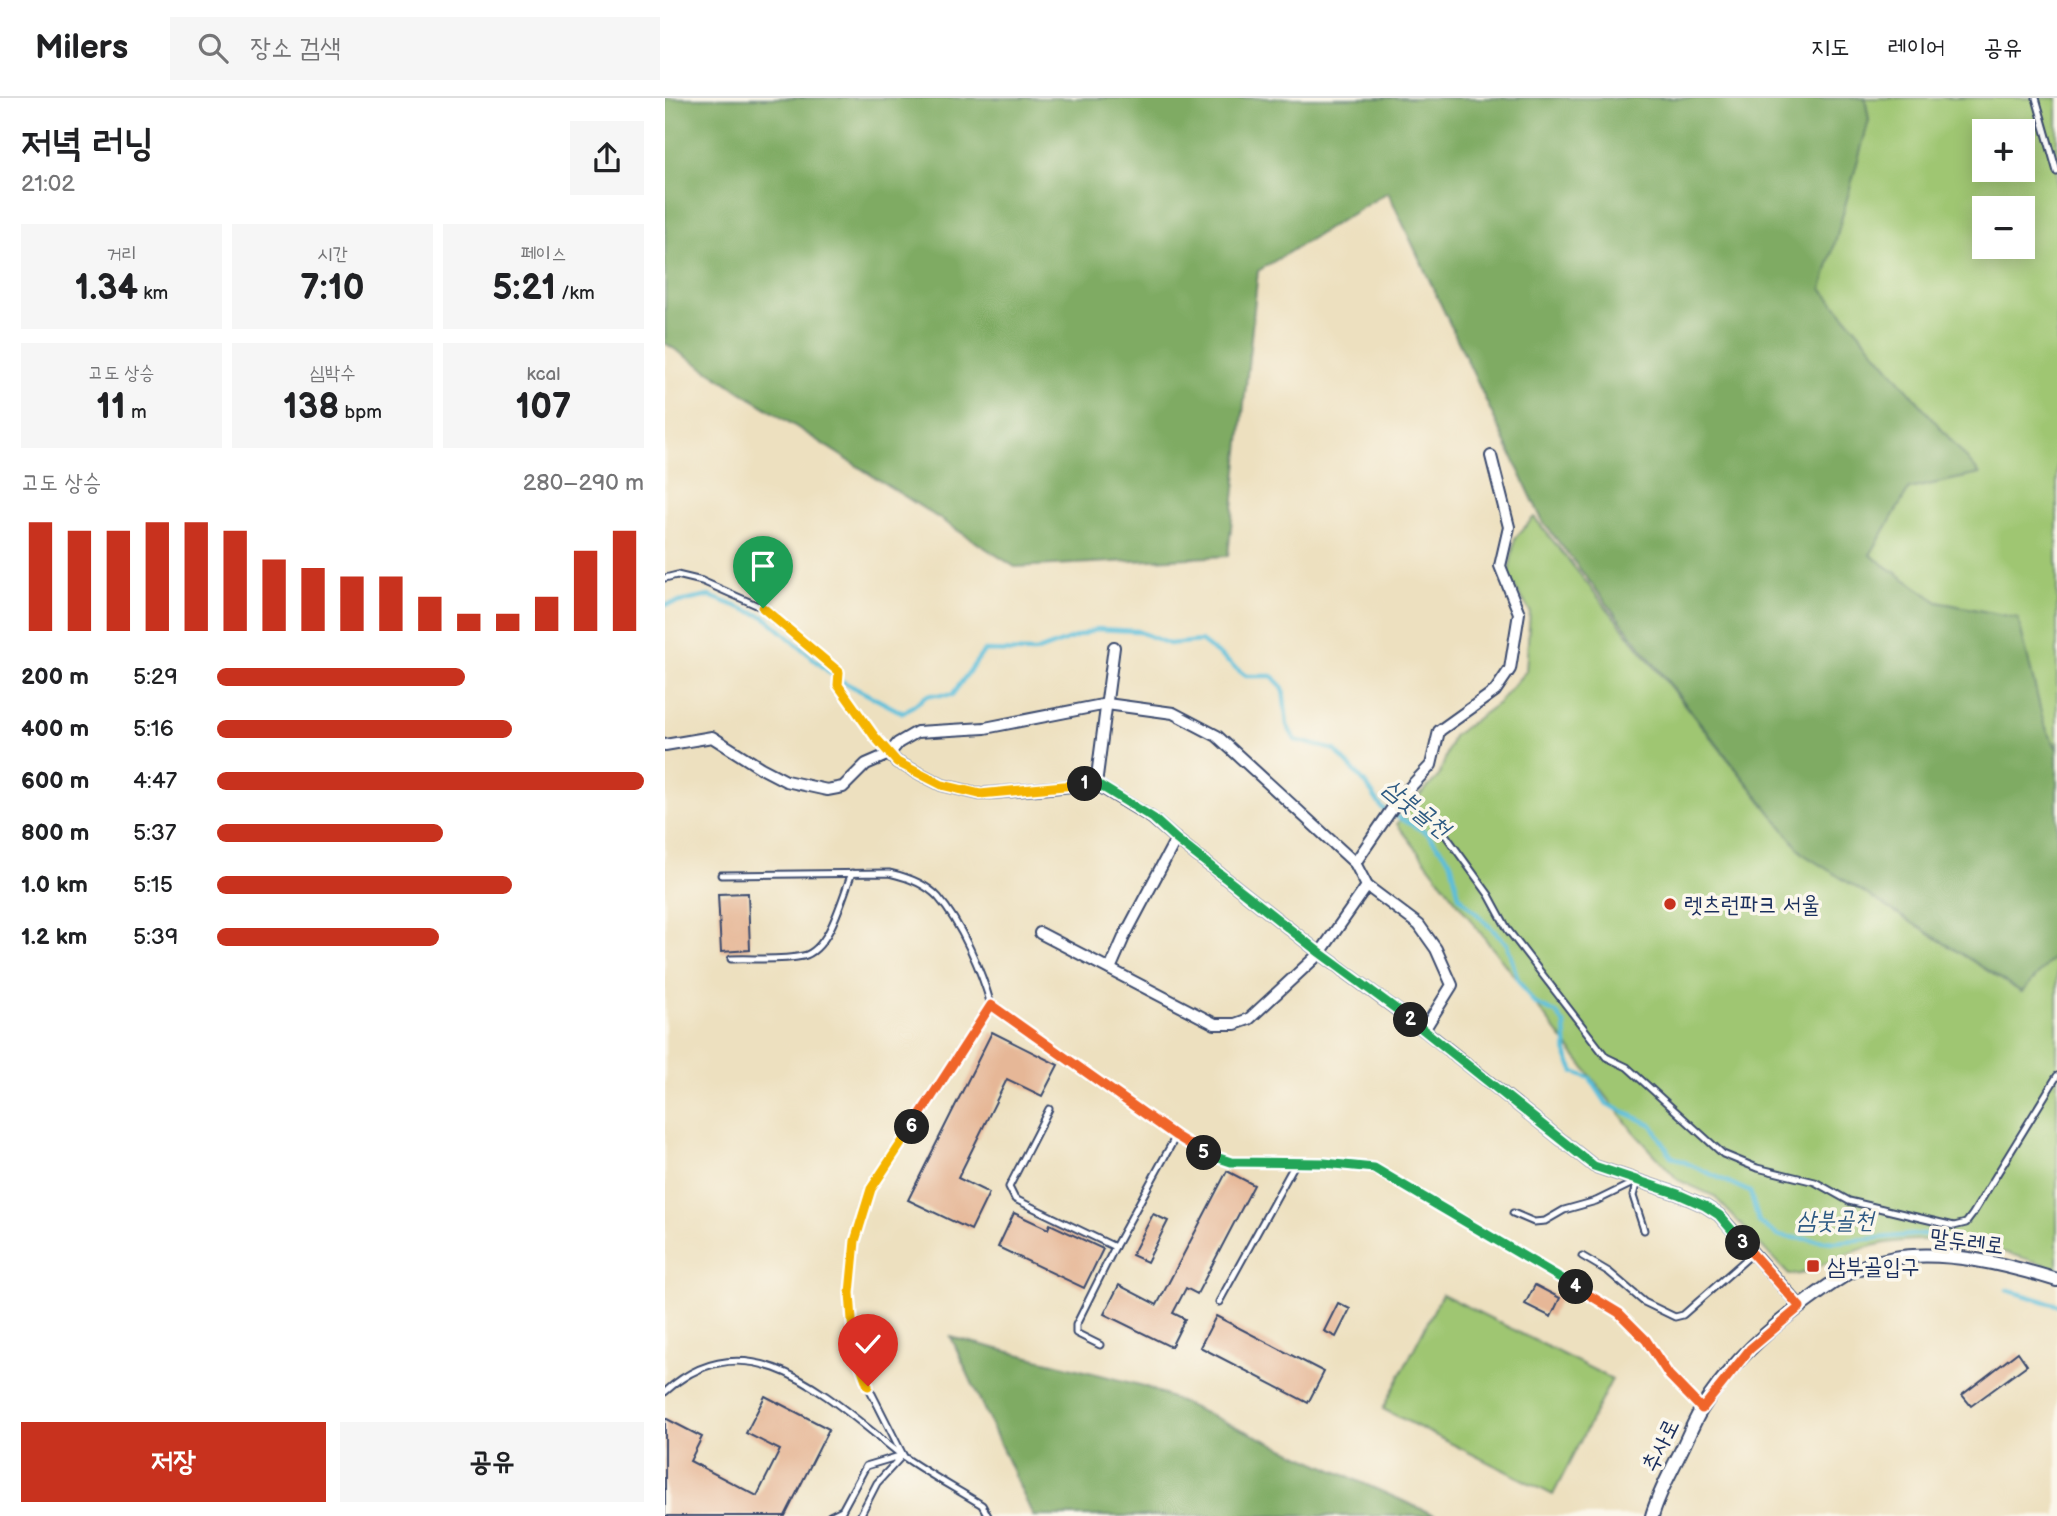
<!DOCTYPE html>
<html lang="ko">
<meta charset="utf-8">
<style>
body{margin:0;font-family:"Balsamiq Sans","Poor Story",sans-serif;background:#f6f6f6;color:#202124;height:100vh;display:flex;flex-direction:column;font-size:26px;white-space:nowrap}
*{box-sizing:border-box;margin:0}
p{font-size:23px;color:#757577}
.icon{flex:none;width:38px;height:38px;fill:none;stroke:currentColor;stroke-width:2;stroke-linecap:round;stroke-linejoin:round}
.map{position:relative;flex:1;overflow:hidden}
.drawer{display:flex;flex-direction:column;background:#fff;width:665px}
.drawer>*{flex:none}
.buttons{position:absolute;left:1307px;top:21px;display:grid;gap:14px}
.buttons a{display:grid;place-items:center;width:63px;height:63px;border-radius:0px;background:#fff;box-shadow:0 4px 18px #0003;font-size:35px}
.pin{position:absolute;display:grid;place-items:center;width:60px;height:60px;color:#fff;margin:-72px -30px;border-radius:50% 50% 50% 0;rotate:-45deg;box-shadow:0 0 7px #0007}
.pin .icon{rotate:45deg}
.km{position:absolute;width:35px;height:35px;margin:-18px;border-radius:50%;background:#222;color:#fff;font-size:19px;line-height:35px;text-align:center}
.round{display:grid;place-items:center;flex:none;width:74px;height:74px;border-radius:0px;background:#f6f6f6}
.summary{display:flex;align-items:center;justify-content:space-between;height:119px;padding:0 21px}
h1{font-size:38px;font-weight:800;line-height:52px}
.metrics{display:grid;grid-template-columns:repeat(3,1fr);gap:10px;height:119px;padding:7px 21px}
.metrics div{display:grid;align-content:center;border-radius:0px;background:#f6f6f6;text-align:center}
.metrics b{font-size:35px;font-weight:800}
.metrics small{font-size:19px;font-weight:400}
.metrics p{font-size:19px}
.chart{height:196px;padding:14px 21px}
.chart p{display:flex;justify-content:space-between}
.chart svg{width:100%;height:126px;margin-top:7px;stroke:#c8321e;stroke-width:6}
.button{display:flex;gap:14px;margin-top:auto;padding:14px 21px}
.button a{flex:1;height:80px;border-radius:0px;background:#c8321e;color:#fff;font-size:28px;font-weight:800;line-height:80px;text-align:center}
.button a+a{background:#f6f6f6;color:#202124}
ul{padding:0 21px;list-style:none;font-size:23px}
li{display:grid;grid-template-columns:112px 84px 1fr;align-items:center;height:52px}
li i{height:18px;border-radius:9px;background:#c8321e}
header{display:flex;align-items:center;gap:42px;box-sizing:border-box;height:98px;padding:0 35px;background:#fff;border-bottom:2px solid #e0e0e0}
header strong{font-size:33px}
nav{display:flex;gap:38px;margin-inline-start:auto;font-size:24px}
.search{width:490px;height:63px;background:#f6f6f6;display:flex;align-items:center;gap:18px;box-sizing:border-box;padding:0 24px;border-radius:0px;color:#757577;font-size:26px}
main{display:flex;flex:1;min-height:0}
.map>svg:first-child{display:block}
.green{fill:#9fc672;stroke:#5d7a68;stroke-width:2;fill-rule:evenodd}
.forest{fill:#7fab64;stroke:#4d6d61;stroke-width:2}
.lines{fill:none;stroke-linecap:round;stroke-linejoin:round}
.stream{stroke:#5bbed9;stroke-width:4.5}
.building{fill:#e6b797}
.service-casing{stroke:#3a4a6d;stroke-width:9}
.minor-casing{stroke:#3a4a6d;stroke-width:14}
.tertiary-casing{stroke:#3a4a6d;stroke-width:16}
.service{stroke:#fff;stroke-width:5}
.minor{stroke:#fff;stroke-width:10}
.tertiary{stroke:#fff;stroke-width:12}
.split-1-casing{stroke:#fff;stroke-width:14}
.split-2-casing{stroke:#fff;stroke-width:14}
.split-3-casing{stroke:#fff;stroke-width:14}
.split-4-casing{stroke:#fff;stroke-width:14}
.split-5-casing{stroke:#fff;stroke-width:14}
.split-6-casing{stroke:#fff;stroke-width:14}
.split-7-casing{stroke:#fff;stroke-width:14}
.split-1{stroke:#f5b400;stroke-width:9}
.split-2{stroke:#22a559;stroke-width:9}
.split-3{stroke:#22a559;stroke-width:9}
.split-4{stroke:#f0652b;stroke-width:9}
.split-5{stroke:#22a559;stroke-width:9}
.split-6{stroke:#f0652b;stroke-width:9}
.split-7{stroke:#f5b400;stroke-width:9}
.poi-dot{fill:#c8321e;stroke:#fbf7ec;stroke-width:2.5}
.labels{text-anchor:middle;stroke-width:7;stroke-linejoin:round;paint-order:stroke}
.poi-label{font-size:23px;fill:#1b2f5e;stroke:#fbf7ec;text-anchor:start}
.street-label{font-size:23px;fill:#1b2f5e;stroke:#fbf7ec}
.water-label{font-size:24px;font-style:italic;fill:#2e5a83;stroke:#fbf7ec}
</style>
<header>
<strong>Milers</strong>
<div class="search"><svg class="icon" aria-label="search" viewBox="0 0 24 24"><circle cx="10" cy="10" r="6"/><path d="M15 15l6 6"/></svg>장소 검색</div>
<nav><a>지도</a><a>레이어</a><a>공유</a></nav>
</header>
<main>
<section class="drawer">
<div class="summary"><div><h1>저녁 러닝</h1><p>21:02</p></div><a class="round"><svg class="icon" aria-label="share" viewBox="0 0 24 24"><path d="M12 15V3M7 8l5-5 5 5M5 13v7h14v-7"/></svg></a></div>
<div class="metrics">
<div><p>거리</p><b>1.34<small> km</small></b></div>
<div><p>시간</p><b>7:10</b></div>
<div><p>페이스</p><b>5:21<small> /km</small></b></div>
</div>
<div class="metrics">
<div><p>고도 상승</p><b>11<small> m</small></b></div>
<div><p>심박수</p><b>138<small> bpm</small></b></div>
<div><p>kcal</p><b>107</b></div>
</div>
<div class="chart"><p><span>고도 상승</span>280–290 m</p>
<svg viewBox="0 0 160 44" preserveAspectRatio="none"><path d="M5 44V6M15 44V9M25 44V9M35 44V6M45 44V6M55 44V9M65 44V19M75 44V22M85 44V25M95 44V25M105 44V32M115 44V38M125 44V38M135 44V32M145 44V16M155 44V9"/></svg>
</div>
<ul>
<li><b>200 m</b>5:29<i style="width:58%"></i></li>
<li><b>400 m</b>5:16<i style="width:69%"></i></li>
<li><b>600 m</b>4:47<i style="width:100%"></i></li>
<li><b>800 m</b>5:37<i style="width:53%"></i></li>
<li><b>1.0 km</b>5:15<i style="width:69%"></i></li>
<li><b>1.2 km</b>5:39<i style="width:52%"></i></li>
</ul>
<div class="button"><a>저장</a><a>공유</a></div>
</section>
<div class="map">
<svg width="1392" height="1418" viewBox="0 0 1392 1418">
<rect width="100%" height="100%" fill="#fbf7ec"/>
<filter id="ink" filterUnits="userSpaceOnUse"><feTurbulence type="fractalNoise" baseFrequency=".0143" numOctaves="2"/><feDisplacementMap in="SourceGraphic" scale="14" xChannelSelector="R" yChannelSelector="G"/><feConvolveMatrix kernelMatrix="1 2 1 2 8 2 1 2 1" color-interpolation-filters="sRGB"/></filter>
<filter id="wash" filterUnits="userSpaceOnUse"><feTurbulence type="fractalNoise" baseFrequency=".00686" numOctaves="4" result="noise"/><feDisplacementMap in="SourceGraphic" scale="28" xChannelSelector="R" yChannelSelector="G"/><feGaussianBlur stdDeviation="1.57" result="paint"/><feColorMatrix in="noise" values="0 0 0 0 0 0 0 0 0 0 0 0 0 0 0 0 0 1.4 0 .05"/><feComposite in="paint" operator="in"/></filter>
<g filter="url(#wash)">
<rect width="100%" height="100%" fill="#ede0bf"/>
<g class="green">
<path d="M1200 0H1392V651L1379 626 1353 520 1273 504 1205 457 1244 390 1314 376 1156 191 1204 22ZM1320 33H1358V72H1320ZM1320 110H1358V149H1320Z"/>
<path d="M869 419 1139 756 1356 894 1392 856V1171C1332 1150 1275 1133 1211 1147 1187 1152 1159 1167 1135 1176L1124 1177 1049 1098 1013 1082 968 1033 732 726 748 704 774 678 788 638 833 605 861 573 865 513 843 479 850 440Z"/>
<path d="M777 1196 947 1281 888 1397 718 1311Z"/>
</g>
<g class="forest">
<path d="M0 0H1200L1204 22 1157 191 1315 376 1244 391 1205 457 1273 504 1353 520 1379 626 1392 651V856L1357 894 1138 756 878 424 723 94 593 173 563 458 350 469 0 245Z"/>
<path d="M286 1239 479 1288 772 1418H368Z"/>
</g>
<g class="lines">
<g class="stream">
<path d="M0 507 44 498 100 519 171 580 238 615 263 597H287L319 553 370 554 432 531 472 533 504 546 536 543 581 578H607L618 590 622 627 630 642 670 652 701 686 717 710 762 735 786 764 794 798 842 846 853 882 869 905 891 915 900 927 902 959 909 974 925 980 942 1006 987 1027 1006 1058 1085 1094 1094 1124 1113 1138 1169 1144 1258 1136 1295 1145"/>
<path d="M1342 1192 1392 1207"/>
</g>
</g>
<g id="blocks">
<g class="building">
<path d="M83 795 85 852 56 854 53 796Z"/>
<path d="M327 934 393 967 377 998 342 981 293 1080 324 1095 306 1132 243 1102Z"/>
<path d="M562 1073 589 1087 532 1196 521 1190 508 1215 520 1221 506 1249 439 1216 454 1187 492 1207Z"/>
<path d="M349 1115 383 1131 385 1126 438 1151 419 1190 333 1149Z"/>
<path d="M488 1116 503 1123 482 1164 467 1157Z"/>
<path d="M870 1187 895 1200 886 1219 860 1206Z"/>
<path d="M673 1205 685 1211 671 1239 659 1233Z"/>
<path d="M551 1218 659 1274 643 1305 535 1249Z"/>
<path d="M1353 1254 1362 1267 1306 1308 1297 1297Z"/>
<path d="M100 1298 164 1331 120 1418H0V1320L37 1339 25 1363 92 1398 115 1352 81 1335Z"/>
</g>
</g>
</g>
<g filter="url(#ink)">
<use href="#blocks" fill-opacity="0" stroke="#3a4a6d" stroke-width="2"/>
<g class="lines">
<g class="service-casing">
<g id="service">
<path d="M1371 0 1392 74"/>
<path d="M0 480 12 477 37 483 98 510 174 574 173 587 224 656"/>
<path d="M774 728 824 797 843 832 941 959 962 969 1058 1056 1092 1070 1150 1084 1184 1103 1289 1128 1301 1125 1307 1117 1392 978"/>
<path d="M56 777 224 775C242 779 260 785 273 799 296 825 317 874 326 907L511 1038 541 1056 566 1064 658 1065 709 1070 954 1215 981 1243 1004 1277 1037 1311"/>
<path d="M66 861C89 860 115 863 138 858 165 852 177 799 187 775"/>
<path d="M384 1011 344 1089 350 1101 450 1149 411 1227V1235L435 1247"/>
<path d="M972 1083 968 1098 979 1132"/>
<path d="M848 1115 869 1124 880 1123 899 1112 931 1103 972 1083"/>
<path d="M450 1149 511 1038"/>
<path d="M917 1158 944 1174 979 1204 1010 1219 1018 1217 1087 1156"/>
<path d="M554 1204 631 1064"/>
<path d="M0 1294C85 1216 168 1304 235 1356 261 1375 290 1390 317 1407L323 1418"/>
<path d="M238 1357 203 1288 189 1249 185 1195 190 1143 206 1091 326 907"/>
<path d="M165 1418 177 1412"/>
<path d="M174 1418 201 1368 238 1357"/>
<path d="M195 1418 212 1385 235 1360"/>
</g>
</g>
<g class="minor-casing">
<g id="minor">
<path d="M0 647 47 639 96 670 121 683 162 692 178 689 201 666 224 656 233 645 252 634 320 630 442 606 508 615 552 638 690 765 702 788 754 827 771 851 787 887 759 932"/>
<path d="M224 656 232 664 277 687 315 696 431 686 487 720 511 741 655 855 759 932 929 1068 1013 1096 1040 1108 1054 1117 1135 1208"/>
<path d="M431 686 449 549"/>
<path d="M690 765 733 702 766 667 774 633 830 593 845 571 854 515 835 468 844 429 826 358"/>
<path d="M375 835 550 926H570L584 921 655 855 702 788"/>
<path d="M445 871 459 839 511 741"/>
</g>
</g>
<g class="tertiary-casing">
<path id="tertiary" d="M987 1418C993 1397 1003 1379 1013 1359 1021 1344 1027 1327 1036 1312 1063 1268 1103 1231 1144 1202 1175 1179 1191 1167 1229 1160 1280 1151 1343 1167 1392 1182"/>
</g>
<use href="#service" class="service"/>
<use href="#minor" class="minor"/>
<use href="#tertiary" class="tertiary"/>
</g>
</g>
<g class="lines" filter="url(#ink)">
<g class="split-1-casing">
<path id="split-1" d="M98 510 174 574 173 587 210 639 232 664 277 687 315 696 420 686"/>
</g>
<g class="split-2-casing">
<path id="split-2" d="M420 686 431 685 488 720 511 741 655 855 746 922"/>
</g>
<g class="split-3-casing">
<path id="split-3" d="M746 922 929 1068 1013 1096 1040 1108 1054 1117 1078 1145"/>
</g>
<g class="split-4-casing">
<path id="split-4" d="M911 1189 954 1215 981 1242 1004 1277 1037 1311 1085 1251 1135 1209 1078 1145"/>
</g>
<g class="split-5-casing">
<path id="split-5" d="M539 1055 566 1064 659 1065 709 1070 911 1189"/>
</g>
<g class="split-6-casing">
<path id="split-6" d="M247 1029 326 907 511 1038 539 1055"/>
</g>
<g class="split-7-casing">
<path id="split-7" d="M203 1288 189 1249 185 1195 190 1143 206 1091 247 1029"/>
</g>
<use href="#split-1" class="split-1"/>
<use href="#split-2" class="split-2"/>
<use href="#split-3" class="split-3"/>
<use href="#split-4" class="split-4"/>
<use href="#split-5" class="split-5"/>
<use href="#split-6" class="split-6"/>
<use href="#split-7" class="split-7"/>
</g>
<g class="poi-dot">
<circle cx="1005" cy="806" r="7"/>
<rect x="1141" y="1161" width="14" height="14" rx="3.5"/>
</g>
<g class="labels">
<g class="poi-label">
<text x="1019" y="814">렛츠런파크 서울</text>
<text x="1162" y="1176">삼부골입구</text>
</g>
<g class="street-label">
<text transform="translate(1302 1143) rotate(7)" y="8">말두레로</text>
<text transform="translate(995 1347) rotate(-64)" y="8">추사로</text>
</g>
<g class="water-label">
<text transform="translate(752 710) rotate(39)" y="8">삼붓골천</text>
<text x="1170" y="1130">삼붓골천</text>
</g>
</g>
</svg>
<div class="buttons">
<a>+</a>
<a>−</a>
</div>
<div class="pin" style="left:98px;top:510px;background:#1e9e55"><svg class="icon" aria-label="arrive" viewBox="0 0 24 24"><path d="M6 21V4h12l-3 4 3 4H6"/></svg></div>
<div class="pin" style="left:203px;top:1288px;background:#d93025"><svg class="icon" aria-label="check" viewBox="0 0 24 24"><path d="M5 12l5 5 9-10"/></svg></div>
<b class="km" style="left:420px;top:686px">1</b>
<b class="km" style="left:746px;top:922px">2</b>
<b class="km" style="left:1078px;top:1145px">3</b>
<b class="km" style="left:911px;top:1189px">4</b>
<b class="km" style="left:539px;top:1055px">5</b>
<b class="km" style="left:247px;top:1029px">6</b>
</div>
</main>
